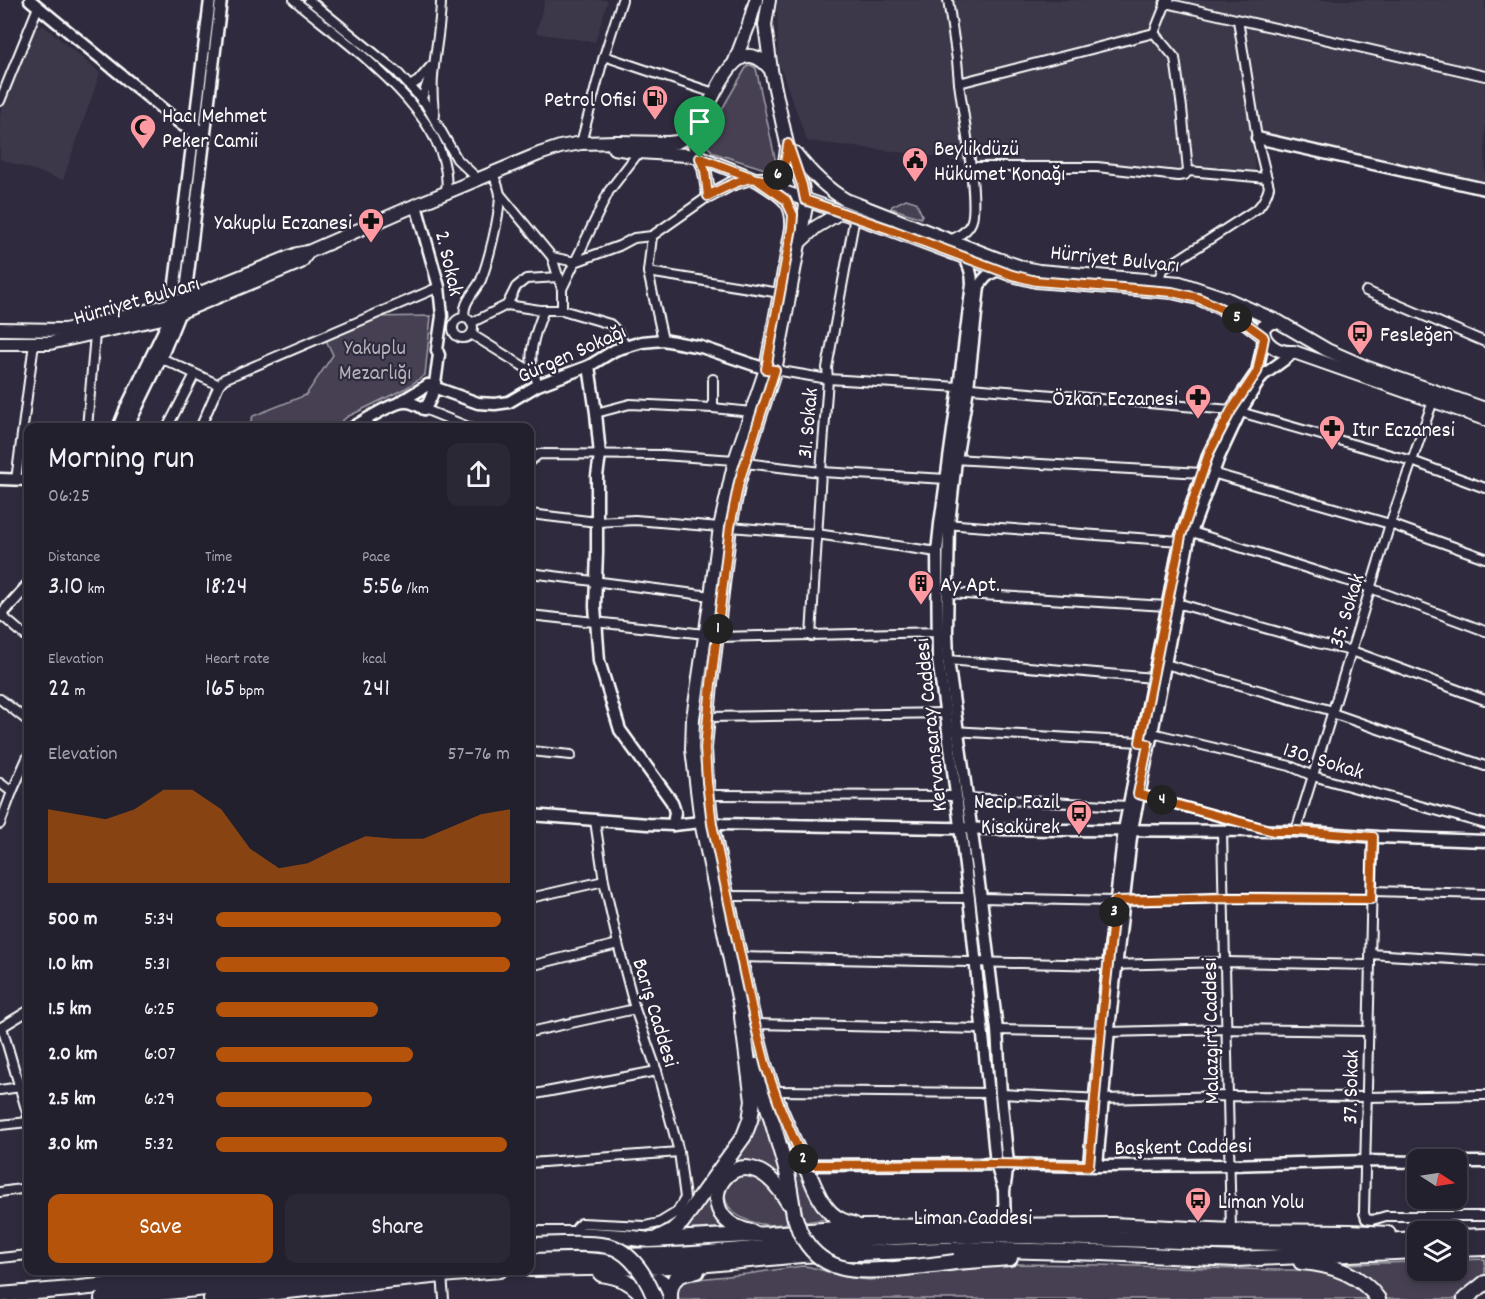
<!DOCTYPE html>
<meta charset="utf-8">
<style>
body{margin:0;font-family:Dekko,sans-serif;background:#2b2836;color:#f1f3f6;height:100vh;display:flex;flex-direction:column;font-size:22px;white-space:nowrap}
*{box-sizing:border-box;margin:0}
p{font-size:20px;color:#a3a3aa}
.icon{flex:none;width:33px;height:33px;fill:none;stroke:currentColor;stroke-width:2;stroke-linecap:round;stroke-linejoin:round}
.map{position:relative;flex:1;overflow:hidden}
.details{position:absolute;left:24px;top:423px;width:510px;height:852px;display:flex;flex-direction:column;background:#23202e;border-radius:12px;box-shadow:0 3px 9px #0003,0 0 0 2px #403e4a}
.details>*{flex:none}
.needle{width:39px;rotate:102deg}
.fabs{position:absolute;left:1407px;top:1149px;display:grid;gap:12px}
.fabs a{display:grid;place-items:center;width:60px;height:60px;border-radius:12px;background:#23202e;box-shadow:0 3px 9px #0003,0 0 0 2px #403e4a;font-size:30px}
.pin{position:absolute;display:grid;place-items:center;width:51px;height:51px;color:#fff;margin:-62px -26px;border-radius:50% 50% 50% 0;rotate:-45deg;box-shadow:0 0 6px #0007}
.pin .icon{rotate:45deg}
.km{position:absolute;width:30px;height:30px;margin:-15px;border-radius:50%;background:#222;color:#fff;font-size:16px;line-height:30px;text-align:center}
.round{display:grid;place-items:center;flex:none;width:63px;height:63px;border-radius:12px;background:#2b2836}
.headline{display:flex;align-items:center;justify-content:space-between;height:102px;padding:0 24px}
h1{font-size:33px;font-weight:600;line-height:45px}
.stats{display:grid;grid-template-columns:repeat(3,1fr);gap:9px;height:102px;padding:6px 24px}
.stats div{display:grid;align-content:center}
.stats b{font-size:26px;font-weight:600}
.stats small{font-size:16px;font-weight:400}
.stats p{font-size:16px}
.chart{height:168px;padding:12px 24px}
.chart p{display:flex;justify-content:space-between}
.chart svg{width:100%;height:108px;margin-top:6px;fill:#b45309;opacity:.7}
.primary-button{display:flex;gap:12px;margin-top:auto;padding:12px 24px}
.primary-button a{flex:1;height:69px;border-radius:12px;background:#b45309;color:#fff;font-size:24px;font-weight:600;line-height:69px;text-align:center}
.primary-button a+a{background:#2b2836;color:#f1f3f6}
ul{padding:0 24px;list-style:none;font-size:20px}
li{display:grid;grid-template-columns:96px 72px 1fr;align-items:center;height:45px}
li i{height:15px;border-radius:8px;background:#b45309}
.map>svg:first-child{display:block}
.built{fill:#3c3749}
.green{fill:#464152;stroke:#a2a0a8;stroke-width:1.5}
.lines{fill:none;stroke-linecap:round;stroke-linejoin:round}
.street-casing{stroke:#fff;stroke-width:12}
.secondary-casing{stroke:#fff;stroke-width:15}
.primary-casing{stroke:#fff;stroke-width:16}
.highway-casing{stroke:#fff;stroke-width:18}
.street{stroke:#2f2a3d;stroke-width:8}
.secondary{stroke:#2f2a3d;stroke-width:10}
.primary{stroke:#2f2a3d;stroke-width:12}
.highway{stroke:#2f2a3d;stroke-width:14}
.highway-bridge-casing{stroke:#fff;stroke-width:18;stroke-linecap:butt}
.highway-bridge{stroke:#2f2a3d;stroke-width:14}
.route-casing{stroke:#fff;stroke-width:12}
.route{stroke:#b45309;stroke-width:8}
.labels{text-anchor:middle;stroke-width:4.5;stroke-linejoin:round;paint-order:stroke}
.poi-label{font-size:22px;fill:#fff;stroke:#2f2a3d;text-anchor:start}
.street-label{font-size:22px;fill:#fff;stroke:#2f2a3d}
.park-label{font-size:22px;fill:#b5b3ba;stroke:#2f2a3d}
</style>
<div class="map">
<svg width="1485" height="1299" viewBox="0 0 1485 1299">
<rect width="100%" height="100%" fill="#2f2a3d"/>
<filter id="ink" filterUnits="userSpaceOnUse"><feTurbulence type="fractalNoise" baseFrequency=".0167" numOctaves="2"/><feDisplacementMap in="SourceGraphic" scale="12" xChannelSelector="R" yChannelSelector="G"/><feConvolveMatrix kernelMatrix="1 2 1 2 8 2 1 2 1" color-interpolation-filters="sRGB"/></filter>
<g filter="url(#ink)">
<g class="built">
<path d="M545 0H608L595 42 536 33Z"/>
<path d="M777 0H1485V183L1250 131 1256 175 1090 162H959L932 156 807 141 778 61Z"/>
<path d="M44 26 100 73 63 180 0 159V114L33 30Z"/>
</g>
<g class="green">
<path d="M751 65 756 68 776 163 765 169 714 153 704 143V140L747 66Z"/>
<path d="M906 199 916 202 922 215 921 218 891 208 892 206Z"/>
<path d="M431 316 425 375 406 388 347 417 335 427 248 428 253 416 306 395 333 355 325 338 370 317Z"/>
<path d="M762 1113 766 1114 786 1188C777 1173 762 1159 743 1161 739 1162 734 1164 729 1166L754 1131Z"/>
<path d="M787 1134 828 1219 804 1222Z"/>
<path d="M757 1173 783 1203 787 1222 785 1224C777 1224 769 1226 761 1224 745 1221 724 1212 725 1193 725 1190 725 1186 727 1184 730 1180 734 1177 737 1174Z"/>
<path d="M715 1183 732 1227 682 1230Z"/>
<path d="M1485 1259V1277L1458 1299H1384C1372 1280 1361 1271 1340 1264L1417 1262 1418 1270H1456L1457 1260Z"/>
<path d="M1015 1264 1099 1265 1277 1270H1322L1341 1275 1374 1299H675C676 1288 679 1284 688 1280L747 1274 802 1266C812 1266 821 1270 831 1273 844 1277 857 1279 870 1280Z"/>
</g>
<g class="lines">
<g class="street-casing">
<g id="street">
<path d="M294 0C345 43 456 116 446 193"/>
<path d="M309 0 397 72 425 103 457 159 478 179"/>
<path d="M948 0 957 60 959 83 1154 33"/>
<path d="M1154 33 1166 3 1485 76"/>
<path d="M604 56 714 93"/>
<path d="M410 86 418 81 431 66"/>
<path d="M0 101 38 7"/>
<path d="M421 101 431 72"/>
<path d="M435 115C427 77 441 38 441 0"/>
<path d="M581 143 604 56 622 0"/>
<path d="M970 167H1097L1178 176 1185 175 1188 171 1182 108 1175 58 1154 33"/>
<path d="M1188 171 1267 178"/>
<path d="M500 194 552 257 575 262"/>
<path d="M652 236 648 272 663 340"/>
<path d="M950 240C958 236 967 232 971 223 980 205 962 108 959 83"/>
<path d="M552 257 562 289V310L610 324 617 331 626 347"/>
<path d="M575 262 619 246 634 238 652 236 709 196"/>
<path d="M648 272 780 293"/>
<path d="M1158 281 1162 270 1258 208C1264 201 1267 196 1269 187L1257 138 1238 20"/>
<path d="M562 289 609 191 639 152"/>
<path d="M1366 291 1485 342"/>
<path d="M507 305 540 310H562"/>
<path d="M465 318C461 304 475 292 481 280 489 259 499 219 500 196 500 189 495 180 493 173"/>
<circle cx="463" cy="328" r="10"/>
<path d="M471 323 507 305 516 287 526 279 559 277"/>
<path d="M471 334 534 373"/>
<path d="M161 358 219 385"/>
<path d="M775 370 828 379 959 387 1231 410"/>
<path d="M538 385C536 379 534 373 532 367 529 348 537 328 544 310"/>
<path d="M713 408V379"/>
<path d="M424 409 471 428"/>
<path d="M1240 412 1412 461 1485 488"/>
<path d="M596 413 630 404 713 408 751 412"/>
<path d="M87 428 95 334"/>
<path d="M167 428 195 374"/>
<path d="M200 428 219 385 224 379 439 287"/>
<path d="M953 459 1202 473"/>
<path d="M530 461 539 454 662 455 735 460"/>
<path d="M745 463 821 472 947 479"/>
<path d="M1212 473 1390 524 1485 558"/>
<path d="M16 480 34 343"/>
<path d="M530 514 597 522 635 520 720 527"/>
<path d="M944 524 1180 541"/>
<path d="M730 527 817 534 937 552"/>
<path d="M1192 532 1370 588 1485 631"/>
<path d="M530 573 711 596"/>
<path d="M947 593 1167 606"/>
<path d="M1175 605H1184L1317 643 1352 651 1485 700"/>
<path d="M1 615 28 638"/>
<path d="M530 615 705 634"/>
<path d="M811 636 821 472 828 379 827 368 855 216"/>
<path d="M717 637 942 632"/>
<path d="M948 660 1153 678"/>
<path d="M1165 664 1333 711"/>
<path d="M0 699 28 721"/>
<path d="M1332 713 1485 766"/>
<path d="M708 717 946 713"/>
<path d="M953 731 1140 742"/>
<path d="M1152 733 1290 766 1313 776 1485 824"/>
<path d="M530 751 571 755"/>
<path d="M0 783 12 792"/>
<path d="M1139 794 1261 828"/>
<path d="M709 795 956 796"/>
<path d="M968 798 1128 806"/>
<path d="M0 824 12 792 28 756"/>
<path d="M1222 831 1231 1231"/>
<path d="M1296 831 1390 524 1433 401"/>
<path d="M1373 837 1364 1213 1366 1219 1372 1220 1386 1216H1485"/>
<path d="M1372 891 1485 894"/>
<path d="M728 896 969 898"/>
<path d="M530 898 604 881"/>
<path d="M981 898 1115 901 1224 898 1371 899"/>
<path d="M1370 954 1485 961"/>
<path d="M740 957 1108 965 1226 962 1370 965"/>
<path d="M530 966 618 944"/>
<path d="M755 1024 982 1029"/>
<path d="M2 1027 28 1116"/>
<path d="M0 1028 28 1011"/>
<path d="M997 1030 1109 1032 1227 1029 1368 1031"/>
<path d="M530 1032 635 1009"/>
<path d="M0 1090 20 1087 28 1084"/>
<path d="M775 1091 989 1093"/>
<path d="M1001 1094 1102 1099 1228 1096 1367 1097 1485 1095"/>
<path d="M530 1095 657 1071"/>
<path d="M0 1125 28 1122"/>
<path d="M530 1163 679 1152"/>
<path d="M0 1192 28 1188"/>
<path d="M576 1234 577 1227 581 1223 645 1226 659 1223 677 1212 685 1198 679 1152 657 1071 635 1009 618 944 604 881 595 821"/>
<path d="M0 1258 28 1255"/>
<path d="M442 1275 444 1299"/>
</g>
</g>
<g class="secondary-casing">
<g id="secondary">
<path d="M30 0 182 125 188 128 200 130"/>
<path d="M1166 3 1168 0"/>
<path d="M1257 138 1485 189"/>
<path d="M416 205 439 287 442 316 437 350 439 355C436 372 436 396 424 409"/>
<path d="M964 257C970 266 972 273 972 284L959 387 940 524 937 552 938 660 948 731 969 898 996 1164 1003 1187"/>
<path d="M998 270C988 274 984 278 979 286L968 388 956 460 949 524 947 631 948 660 981 898 997 1030 1001 1094 1008 1164 1004 1191 1005 1226"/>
<path d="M589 366 596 413 600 455 597 476V553L595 606 599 661 620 730 672 802 675 812 673 825"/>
<path d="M428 385 478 403 495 404 509 402 538 385 589 366 615 350 642 342 663 340 701 347 766 369"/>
<path d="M400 402 428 385"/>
<path d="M118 428 126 408 171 316 210 0"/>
<path d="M127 428 161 358 185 299 221 0"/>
<path d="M352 428C364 421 394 401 406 402 413 402 419 406 424 409"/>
<path d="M0 479 28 480"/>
<path d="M0 616 28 585"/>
<path d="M530 815 648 824 673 825 701 822 722 824 1057 830 1296 831 1378 837 1485 841"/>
<path d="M1456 1162H1485"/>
<path d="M805 1165 996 1164 1097 1166 1230 1165 1366 1161 1418 1162"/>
<path d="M1089 1165 1101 1028 1124 830 1181 536 1209 453 1231 410 1257 372 1264 338"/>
<path d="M1097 1166 1109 1029 1132 829 1152 733 1189 538 1219 457 1240 412 1262 376 1288 357 1290 352"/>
</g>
</g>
<g class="primary-casing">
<g id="primary">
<path d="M769 0 765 25 771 70 787 144 802 185 806 206 780 346 775 370 739 482 730 527 711 684 705 748 707 782 712 824 755 1024 766 1067 780 1107 805 1165"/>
<path d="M735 61 749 24 756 0"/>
<path d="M614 148 639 152 686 155 700 157 762 182"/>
<path d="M795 153C810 172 825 188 846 200L998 259 1024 268 1039 271 1180 283 1225 298 1279 322 1327 350 1368 368 1485 409"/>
<path d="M750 178 731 184 709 196C707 187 706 177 704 168 701 158 693 149 693 138 694 124 704 112 711 100 724 76 742 34 771 70"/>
<path d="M756 179C781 180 785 171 787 148"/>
<path d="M778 190 892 230 1012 275 1036 281 1172 292 1198 298 1220 308 1241 319 1263 336"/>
<path d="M800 242 816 227 841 212"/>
<path d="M1279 322H1273L1263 327C1262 344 1278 353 1294 352L1485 419"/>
<path d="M0 329 64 330 96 324 173 304 297 254 308 252 416 205 539 154 560 147 581 143 617 142 668 143 677 142 686 137 695 127"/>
<path d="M0 343H50L171 316 301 262 308 252"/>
<path d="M742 1017 701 822 692 749 693 718 711 596 720 527 735 460 766 369 792 228C794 198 778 195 756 179"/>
<path d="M646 1290 647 1284C662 1272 667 1284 669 1298"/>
</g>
</g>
<g class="highway-casing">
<g id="highway">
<path d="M756 1066 787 1172 794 1215"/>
<path d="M805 1165C814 1184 821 1211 841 1220 845 1222 850 1223 855 1225"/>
<path d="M752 1232C677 1217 738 1117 788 1202"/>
<path d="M530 1234H576L624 1237 650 1240 769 1234 863 1227 1112 1225 1231 1231 1350 1232 1388 1234"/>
<path d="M1456 1237 1485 1236"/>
<path d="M658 1238 672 1231 682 1222 744 1136 750 1120 753 1101 742 1017"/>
<path d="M1456 1249 1485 1248"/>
<path d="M530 1257C584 1255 638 1257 693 1254 785 1247 876 1235 969 1235 1118 1237 1268 1249 1418 1239"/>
<path d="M955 1262 1010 1258"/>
<path d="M1301 1262C1331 1264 1360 1274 1378 1299"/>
<path d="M530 1269 643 1267 698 1265 801 1255 969 1249 1102 1253 1236 1259 1418 1251"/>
<path d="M601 1274C620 1277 634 1282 645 1299"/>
<path d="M0 1295 71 1289 247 1270"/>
<path d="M102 1299 375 1270"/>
<path d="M211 1299 442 1275 500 1270"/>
<path d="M670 1299C669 1279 678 1273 697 1271"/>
<path d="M1465 1299 1485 1283"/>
</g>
</g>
<use href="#street" class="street"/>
<use href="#secondary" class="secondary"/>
<use href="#primary" class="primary"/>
<use href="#highway" class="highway"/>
<g class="highway-bridge-casing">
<g id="highway-bridge">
<path d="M794 1215C796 1220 798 1227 800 1232 820 1273 856 1273 895 1269 915 1267 935 1265 955 1262"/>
<path d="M530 1245C550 1245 603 1240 619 1250 636 1260 648 1281 655 1299"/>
</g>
</g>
<use href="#highway-bridge" class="highway-bridge"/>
</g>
</g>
<g class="lines" filter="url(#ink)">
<g class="route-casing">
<path id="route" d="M700 158 756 179 786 200 793 215 792 228 766 369 775 370 739 482 730 527 711 684 705 748 707 782 712 824 755 1024 766 1067 780 1107 805 1165 996 1164 1089 1166 1101 1029 1115 901 1224 898 1371 899 1373 837 1296 831H1273L1138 794 1148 744 1140 742 1181 536 1209 453 1231 411 1257 372 1264 338 1263 336 1241 320 1220 308 1198 298 1172 292 1036 281 1012 275 892 230 805 200 802 185 788 144C786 159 785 178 766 180 759 180 753 177 747 179 734 182 721 189 708 196L705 171 700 158"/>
</g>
<use href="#route" class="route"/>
</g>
<defs>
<g id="fuel-pin" transform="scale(1.35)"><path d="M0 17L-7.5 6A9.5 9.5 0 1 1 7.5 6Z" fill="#ff9aa2" stroke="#2f2a3d"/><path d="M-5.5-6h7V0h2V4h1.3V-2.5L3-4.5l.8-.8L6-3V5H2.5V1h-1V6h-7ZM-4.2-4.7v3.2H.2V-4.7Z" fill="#111"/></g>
<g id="mosque-pin" transform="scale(1.35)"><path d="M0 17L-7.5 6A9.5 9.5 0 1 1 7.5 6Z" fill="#ff9aa2" stroke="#2f2a3d"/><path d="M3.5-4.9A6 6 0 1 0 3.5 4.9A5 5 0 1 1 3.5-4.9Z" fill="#111"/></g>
<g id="civic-pin" transform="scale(1.35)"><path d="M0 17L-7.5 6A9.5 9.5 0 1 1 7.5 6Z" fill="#ff9aa2" stroke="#2f2a3d"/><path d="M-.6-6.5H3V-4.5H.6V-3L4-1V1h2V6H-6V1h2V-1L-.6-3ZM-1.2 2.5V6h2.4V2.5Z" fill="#111"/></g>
<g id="pharmacy-pin" transform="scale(1.35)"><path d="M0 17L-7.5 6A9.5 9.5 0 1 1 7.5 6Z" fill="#ff9aa2" stroke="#2f2a3d"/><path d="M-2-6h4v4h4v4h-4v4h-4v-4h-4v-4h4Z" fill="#111"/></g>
<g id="bus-pin" transform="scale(1.35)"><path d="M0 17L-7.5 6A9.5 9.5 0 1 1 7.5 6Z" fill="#ff9aa2" stroke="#2f2a3d"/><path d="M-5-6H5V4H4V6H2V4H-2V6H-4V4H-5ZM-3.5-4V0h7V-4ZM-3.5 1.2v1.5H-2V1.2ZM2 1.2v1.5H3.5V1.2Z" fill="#111"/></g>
<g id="building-pin" transform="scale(1.35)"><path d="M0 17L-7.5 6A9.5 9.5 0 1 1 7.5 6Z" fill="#ff9aa2" stroke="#2f2a3d"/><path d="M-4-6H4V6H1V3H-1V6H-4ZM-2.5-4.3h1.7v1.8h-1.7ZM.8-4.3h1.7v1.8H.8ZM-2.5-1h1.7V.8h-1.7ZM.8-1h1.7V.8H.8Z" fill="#111"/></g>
</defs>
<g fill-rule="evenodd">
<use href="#fuel-pin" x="655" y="98"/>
<use href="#mosque-pin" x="143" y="127"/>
<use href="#civic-pin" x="915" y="160"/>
<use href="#pharmacy-pin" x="371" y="221"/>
<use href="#bus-pin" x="1360" y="333"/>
<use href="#pharmacy-pin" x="1198" y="397"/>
<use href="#pharmacy-pin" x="1332" y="428"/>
<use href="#building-pin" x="921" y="583"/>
<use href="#bus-pin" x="1079" y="813"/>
<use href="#bus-pin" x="1198" y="1200"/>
</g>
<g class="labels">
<g class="poi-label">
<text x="636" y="106" text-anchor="end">Petrol Ofisi</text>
<text x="162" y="122">Hacı Mehmet<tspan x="162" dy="25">Peker Camii</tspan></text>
<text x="934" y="155">Beylikdüzü<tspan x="934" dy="25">Hükümet Konağı</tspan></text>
<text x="352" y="229" text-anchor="end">Yakuplu Eczanesi</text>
<text x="1380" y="341">Fesleğen</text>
<text x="1178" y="405" text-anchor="end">Özkan Eczanesi</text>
<text x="1352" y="436">Itır Eczanesi</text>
<text x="940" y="591">Ay Apt.</text>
<text x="1060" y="808" text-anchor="end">Necip Fazil<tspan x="1060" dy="25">Kisakürek</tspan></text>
<text x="1218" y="1208">Liman Yolu</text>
</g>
<g class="street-label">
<text transform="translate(1115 257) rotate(6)" y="8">Hürriyet Bulvarı</text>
<text transform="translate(451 263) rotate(77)" y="8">2. Sokak</text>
<text transform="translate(136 299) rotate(-16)" y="8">Hürriyet Bulvarı</text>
<text transform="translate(571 352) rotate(-24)" y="8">Gürgen Sokağı</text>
<text transform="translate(806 423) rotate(-85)" y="8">31. Sokak</text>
<text transform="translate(1345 610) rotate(-73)" y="8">35. Sokak</text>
<text transform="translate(929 725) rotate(-96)" y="8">Kervansaray Caddesi</text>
<text transform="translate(1324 759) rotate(17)" y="8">130. Sokak</text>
<text transform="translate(657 1012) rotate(73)" y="8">Barış Caddesi</text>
<text transform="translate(1209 1031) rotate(-91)" y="8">Malazgirt Caddesi</text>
<text transform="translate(1349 1087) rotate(-89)" y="8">37. Sokak</text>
<text transform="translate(1183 1145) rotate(-1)" y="8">Başkent Caddesi</text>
<text x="973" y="1224">Liman Caddesi</text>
</g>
<g class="park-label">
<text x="375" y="354">Yakuplu<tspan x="375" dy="25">Mezarlığı</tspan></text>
</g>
</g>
</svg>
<div class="fabs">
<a><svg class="needle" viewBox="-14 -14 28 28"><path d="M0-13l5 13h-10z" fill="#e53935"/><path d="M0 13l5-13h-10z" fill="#a3a3aa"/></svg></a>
<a><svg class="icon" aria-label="layers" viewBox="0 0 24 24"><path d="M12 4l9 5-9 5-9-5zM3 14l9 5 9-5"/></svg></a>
</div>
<div class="pin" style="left:700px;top:158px;background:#1e9e55"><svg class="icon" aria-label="arrive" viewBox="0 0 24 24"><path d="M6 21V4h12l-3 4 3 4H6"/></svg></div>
<b class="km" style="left:718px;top:629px">1</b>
<b class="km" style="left:803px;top:1159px">2</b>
<b class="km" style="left:1114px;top:912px">3</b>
<b class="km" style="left:1162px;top:800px">4</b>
<b class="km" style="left:1237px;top:318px">5</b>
<b class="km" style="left:778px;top:175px">6</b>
<section class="details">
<div class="headline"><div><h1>Morning run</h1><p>06:25</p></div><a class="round"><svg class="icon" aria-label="share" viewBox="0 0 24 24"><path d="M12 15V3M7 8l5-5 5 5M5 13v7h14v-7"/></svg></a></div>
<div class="stats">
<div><p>Distance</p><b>3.10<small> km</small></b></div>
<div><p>Time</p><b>18:24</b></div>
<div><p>Pace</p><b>5:56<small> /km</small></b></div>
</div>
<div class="stats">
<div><p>Elevation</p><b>22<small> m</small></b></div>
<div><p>Heart rate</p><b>165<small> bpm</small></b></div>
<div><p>kcal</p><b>241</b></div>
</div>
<div class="chart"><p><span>Elevation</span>57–76 m</p>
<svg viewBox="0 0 160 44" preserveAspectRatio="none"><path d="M0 44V14L10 16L20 18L30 14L40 6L50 6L60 14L70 30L80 38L90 36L100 30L110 25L120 26L130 26L140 21L150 16L160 14V44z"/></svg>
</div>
<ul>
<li><b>500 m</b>5:34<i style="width:97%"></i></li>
<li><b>1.0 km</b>5:31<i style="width:100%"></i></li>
<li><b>1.5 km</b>6:25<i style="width:55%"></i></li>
<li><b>2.0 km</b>6:07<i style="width:67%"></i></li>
<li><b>2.5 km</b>6:29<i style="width:53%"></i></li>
<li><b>3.0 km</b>5:32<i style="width:99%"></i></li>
</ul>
<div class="primary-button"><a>Save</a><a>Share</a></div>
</section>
</div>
